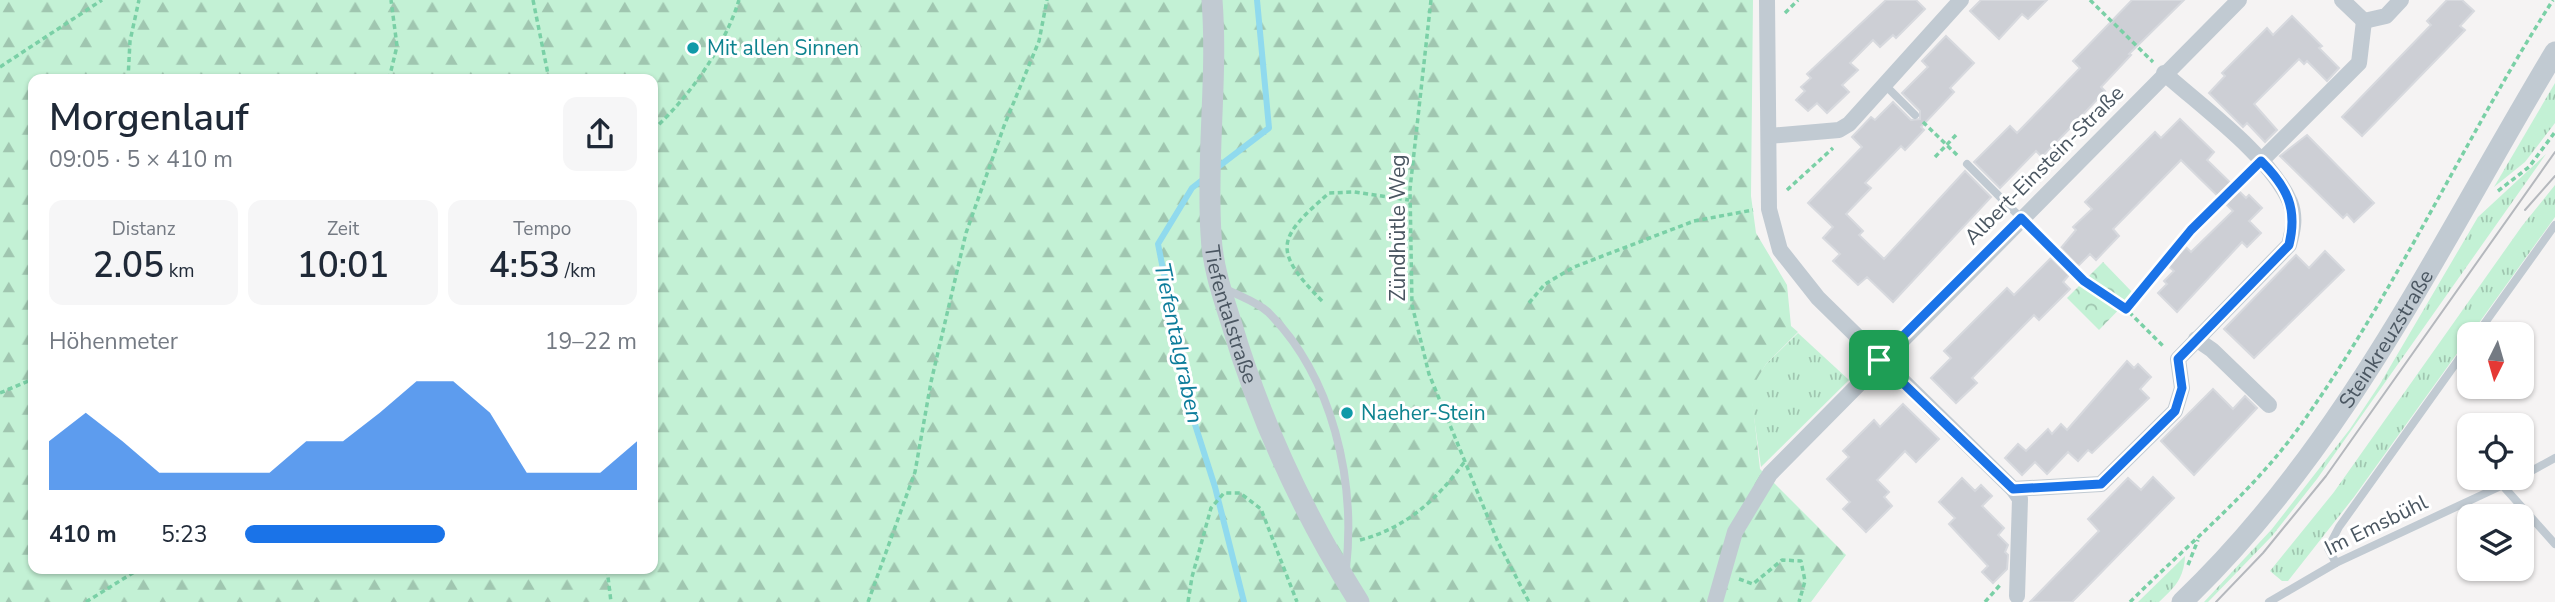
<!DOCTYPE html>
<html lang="de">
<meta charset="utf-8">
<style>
body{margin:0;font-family:"Nunito Sans",sans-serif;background:#f6f6f7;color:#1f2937;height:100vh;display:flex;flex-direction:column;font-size:26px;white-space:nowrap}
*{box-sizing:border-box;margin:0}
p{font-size:23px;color:#747a83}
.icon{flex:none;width:38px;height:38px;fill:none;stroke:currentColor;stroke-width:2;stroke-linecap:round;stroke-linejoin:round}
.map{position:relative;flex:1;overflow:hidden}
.details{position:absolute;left:28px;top:74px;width:630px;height:500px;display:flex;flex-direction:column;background:#fff;border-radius:14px;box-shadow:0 2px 5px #0004}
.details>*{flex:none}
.needle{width:46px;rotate:185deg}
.controls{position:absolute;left:2457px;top:322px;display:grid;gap:14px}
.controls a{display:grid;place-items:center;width:77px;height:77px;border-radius:14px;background:#fff;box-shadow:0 2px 5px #0004;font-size:35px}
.pin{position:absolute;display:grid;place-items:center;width:60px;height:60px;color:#fff;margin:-30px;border-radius:14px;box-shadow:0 4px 10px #0006}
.round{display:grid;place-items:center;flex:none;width:74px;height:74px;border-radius:14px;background:#f6f6f7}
.head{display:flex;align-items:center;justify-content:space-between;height:119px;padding:0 21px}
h1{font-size:38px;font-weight:600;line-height:52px}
.figures{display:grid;grid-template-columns:repeat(3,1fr);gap:10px;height:119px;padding:7px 21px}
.figures div{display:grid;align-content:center;border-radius:14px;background:#f6f6f7;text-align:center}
.figures b{font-size:35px;font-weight:600}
.figures small{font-size:19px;font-weight:400}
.figures p{font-size:19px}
.chart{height:196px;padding:14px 21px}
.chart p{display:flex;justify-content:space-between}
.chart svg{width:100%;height:126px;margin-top:7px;fill:#1a73e8;opacity:.7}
ul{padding:0 21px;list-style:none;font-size:23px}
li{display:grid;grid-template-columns:112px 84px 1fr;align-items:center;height:52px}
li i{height:18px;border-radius:9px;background:#1a73e8}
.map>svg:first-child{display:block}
.grass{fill:url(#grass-tufts)}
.forest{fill:url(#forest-firs);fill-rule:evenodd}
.park{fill:url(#park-crowns)}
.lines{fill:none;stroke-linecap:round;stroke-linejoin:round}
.stream{stroke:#90daee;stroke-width:6}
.building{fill:#cdcfd5;stroke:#d7d9de;stroke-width:2}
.path{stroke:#7ad0a6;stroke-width:3.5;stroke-dasharray:5 3.5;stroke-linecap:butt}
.service{stroke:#c1cad2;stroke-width:8}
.minor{stroke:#c1cad2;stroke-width:16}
.tertiary{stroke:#c1cad2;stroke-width:21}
.tram{stroke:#b5b8bd;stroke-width:2}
.route-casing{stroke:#fff;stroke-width:14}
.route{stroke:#1a73e8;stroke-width:9}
.culture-dot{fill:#0f9aa8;stroke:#fff;stroke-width:2.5}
.labels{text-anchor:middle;stroke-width:6;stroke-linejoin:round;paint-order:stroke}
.culture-label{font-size:21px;fill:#0d838f;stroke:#fff;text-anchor:start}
.street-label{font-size:21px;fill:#4a5661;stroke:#fff}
.water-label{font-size:23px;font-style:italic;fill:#0c7c9b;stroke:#fff}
</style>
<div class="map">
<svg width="2555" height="602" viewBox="0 0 2555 602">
<defs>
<pattern id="grass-tufts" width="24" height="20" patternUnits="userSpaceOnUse" patternTransform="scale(1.75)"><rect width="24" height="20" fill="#c3f1d5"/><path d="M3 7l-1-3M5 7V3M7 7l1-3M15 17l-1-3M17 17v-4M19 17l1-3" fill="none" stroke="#a0c6b0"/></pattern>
<pattern id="forest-firs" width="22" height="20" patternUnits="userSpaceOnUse" patternTransform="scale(1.75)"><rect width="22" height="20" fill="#c3f1d5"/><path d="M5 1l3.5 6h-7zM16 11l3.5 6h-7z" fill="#a0c6b0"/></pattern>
<pattern id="park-crowns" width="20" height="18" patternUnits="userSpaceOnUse" patternTransform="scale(1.75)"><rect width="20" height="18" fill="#c3f1d5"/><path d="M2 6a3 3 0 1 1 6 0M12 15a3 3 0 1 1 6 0" fill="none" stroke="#a0c6b0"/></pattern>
</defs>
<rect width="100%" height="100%" fill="#f5f3f3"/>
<g class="grass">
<path d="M2555 83V123L2525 162 2494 187Z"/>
<path d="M2546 154 2317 479 2272 536 2208 602H2204L2272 529 2350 429 2380 384 2478 217Z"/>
<path d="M2555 185V217L2354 497 2288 581H2282L2270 571 2334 492 2522 226Z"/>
<path d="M1798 333 1849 380 1761 467 1750 389 1766 364Z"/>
<path d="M2185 556C2184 578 2175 587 2159 602H2138Z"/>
</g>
<path class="forest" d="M0 0H1753L1751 196 1756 233 1787 285 1791 326 1798 332 1766 364 1751 389 1760 469 1846 555 1811 602H0ZM33 79H653V569H33Z"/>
<path class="park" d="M2103 262 2134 294 2099 330 2067 298Z"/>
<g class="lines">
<g class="stream">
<path d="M1214 170 1269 128 1257 0"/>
<path d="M1206 177 1192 188 1158 244 1192 415 1215 487 1244 602"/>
</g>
</g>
<g class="building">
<path d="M1886 0H1916L1925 9 1896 38 1893 35 1880 47 1873 40 1850 63 1858 70 1842 85 1849 92 1827 113 1817 103 1808 111 1796 100 1805 91 1801 87 1811 78 1807 74Z"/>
<path d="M1981 0H2047L2028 19 2022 14 1999 39 1970 11Z"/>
<path d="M2132 0H2184L2129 54 2131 55 2101 87 2105 91 2075 123 2042 157 2036 151 2000 188 1974 162 2010 126 2017 133 2050 99 2080 68 2073 61Z"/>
<path d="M2447 0H2462L2474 11 2460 26 2465 30 2362 136 2342 117 2431 25 2427 21Z"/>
<path d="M2292 16 2322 46 2319 48 2339 68 2327 81 2307 61 2304 64 2299 59 2254 104 2277 130 2265 142 2247 123 2243 127 2209 93 2225 76 2222 73 2267 28 2273 35Z"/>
<path d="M1946 36 1974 63 1950 88 1954 92 1921 127 1924 130 1905 150 1901 146 1865 183 1871 188 1846 214 1863 231 1859 235 1884 259 1965 171 1991 197 1893 302 1867 277 1858 285 1833 261 1840 254 1823 238 1833 227 1808 203 1862 147 1852 137 1871 117 1875 120 1893 102 1911 120 1920 119V111L1902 93 1928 67 1922 61Z"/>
<path d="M2180 119 2214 152 2207 160 2246 198 2249 195 2262 208 2249 221 2261 233 2247 247 2242 242 2177 312 2158 293 2167 284 2164 281 2174 271 2168 266 2186 247 2191 252 2233 211 2181 160 2113 229 2119 236 2096 260 2090 254 2078 266 2061 248 2076 230 2073 227 2092 209 2085 202 2155 132 2161 138Z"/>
<path d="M2307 135 2374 203 2354 222 2347 214 2343 218 2280 156Z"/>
<path d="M2325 251 2344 270 2254 358 2224 329 2296 255 2309 268Z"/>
<path d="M2051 258 2069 275 2063 282 2070 289 2039 320 2034 315 1972 378 1977 383 1956 403 1931 378 1951 358 1944 351 2007 288 2014 295Z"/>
<path d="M2127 361 2134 368 2138 364 2151 377 2140 389 2149 398 2092 453 2088 450 2078 461 2068 452 2047 474 2035 462 2022 475 2005 458 2018 444 2026 451 2048 429 2052 434 2061 424 2067 430Z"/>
<path d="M2213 389 2233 409 2245 396 2257 408 2194 475 2161 441Z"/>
<path d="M1903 404 1939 439 1916 462 1905 451 1877 480 1889 492 1884 497 1892 506 1866 532 1843 509 1850 502 1827 479 1849 457 1843 451 1874 420 1880 427Z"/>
<path d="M2153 477 2174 498 2083 591 2072 602H2030L2099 531 2088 519 2128 478 2141 490Z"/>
<path d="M1962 478 1975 491 1981 485 1992 496 1982 506 2004 528 1998 535 2008 545 2005 552 2008 555 2007 569 1993 583 1982 572 1988 566 1949 524 1955 518 1939 502Z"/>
</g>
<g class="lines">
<g class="path">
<path d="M533 0 549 79"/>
<path d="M1431 0 1410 189 1412 305 1429 374 1498 542 1529 602"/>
<path d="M2090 0 2153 62"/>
<path d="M1785 13 1798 0"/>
<path d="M0 67 102 0"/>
<path d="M128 79 130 41 139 0"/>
<path d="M389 79 397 46 391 0"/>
<path d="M1923 122 1958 156"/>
<path d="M653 130C690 96 724 48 739 0"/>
<path d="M1935 157 1956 135"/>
<path d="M1787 190 1833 148"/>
<path d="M2498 191 2529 167 2555 132"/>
<path d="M2094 288 2126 309 2165 348"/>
<path d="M1322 301C1271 249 1278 238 1329 193L1354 192 1409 200"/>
<path d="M1529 303 1545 284 1574 267 1694 221 1753 210"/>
<path d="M2126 309 2191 230 2249 173"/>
<path d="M0 393 33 379"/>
<path d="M1360 540C1406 528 1438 499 1465 461"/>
<path d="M2188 565 2198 540"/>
<path d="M607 569 611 602"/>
<path d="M1739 579 1753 584 1782 560 1801 561 1805 581 1799 602"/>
<path d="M86 602 139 569"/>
<path d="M868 602 915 472 931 382 966 233 1004 126 1039 41 1047 0"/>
<path d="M1188 602 1192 577 1211 508 1224 493H1240L1261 509 1297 602"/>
<path d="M1985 602 2000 585"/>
<path d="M2130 602C2190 542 2256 490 2305 419 2398 287 2466 136 2553 0"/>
</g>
<g class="service">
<path d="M1885 85 1915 115"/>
<path d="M1967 164 2084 281"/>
<path d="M1226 289C1239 296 1257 302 1268 312 1333 377 1356 480 1346 569"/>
<path d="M2477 334 2555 225"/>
<path d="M2522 476 2555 458"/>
<path d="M2503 486 2555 544"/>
<path d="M2336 563 2328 548 2339 527 2469 345"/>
<path d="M2269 602 2336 563 2518 478"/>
</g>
<g class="minor">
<path d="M1767 0 1769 209 1780 250 1818 298 2013 489 2020 499 2017 596"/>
<path d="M2342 0 2364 21"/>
<path d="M2364 21 2386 16 2401 0"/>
<path d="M1769 136 1839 130 1849 124 1961 0"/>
<path d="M2261 161 2359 63 2364 21"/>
<path d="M2196 339 2212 350 2269 405"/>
<path d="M2013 489 2101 484 2175 411 2182 388 2178 359 2289 245C2293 230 2296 217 2290 202 2271 157 2202 107 2164 73"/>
<path d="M1715 602 1735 532 1770 474 2239 0"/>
</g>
<g class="tertiary">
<path id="s1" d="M1212 0C1218 78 1206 156 1211 234 1212 264 1222 294 1231 322 1260 420 1304 515 1359 602"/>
<path id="s2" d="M2182 602C2346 446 2440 242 2555 52"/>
</g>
<g class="tram">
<path d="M2525 210 2555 176"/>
<path d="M2216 602 2263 553 2326 476 2555 152"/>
</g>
</g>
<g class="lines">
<g class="route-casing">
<path id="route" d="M2261 161C2287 187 2298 208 2289 245L2178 359 2182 388 2175 411 2101 484 2013 489 1879 360 2021 218 2084 281 2126 309 2191 230Z"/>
</g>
<use href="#route" class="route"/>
</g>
<g class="culture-dot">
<circle cx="693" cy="48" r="7"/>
<circle cx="1347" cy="413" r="7"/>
</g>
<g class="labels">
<g class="culture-label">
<text x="707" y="55">Mit allen Sinnen</text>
<text x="1361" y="420">Naeher-Stein</text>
</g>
<g class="street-label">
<text transform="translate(2044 165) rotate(-45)" y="7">Albert-Einstein-Straße</text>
<text transform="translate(1398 228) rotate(-90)" y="7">Zündhütle Weg</text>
<text dy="7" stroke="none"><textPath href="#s1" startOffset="317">Tiefentalstraße</textPath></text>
<text dy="7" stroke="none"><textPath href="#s2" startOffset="334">Steinkreuzstraße</textPath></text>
<text transform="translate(2376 525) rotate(-26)" y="7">Im Emsbühl</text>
</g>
<g class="water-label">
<text transform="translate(1179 343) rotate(78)" y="8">Tiefentalgraben</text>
</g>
</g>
</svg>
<div class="controls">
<a><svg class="needle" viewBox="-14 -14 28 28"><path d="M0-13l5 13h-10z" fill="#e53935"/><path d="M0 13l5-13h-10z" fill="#747a83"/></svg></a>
<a><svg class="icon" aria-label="locate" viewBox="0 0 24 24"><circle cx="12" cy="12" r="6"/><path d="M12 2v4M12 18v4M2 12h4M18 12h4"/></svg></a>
<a><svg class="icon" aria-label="layers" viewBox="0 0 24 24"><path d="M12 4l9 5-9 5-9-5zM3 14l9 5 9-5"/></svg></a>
</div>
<div class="pin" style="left:1879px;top:360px;background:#1e9e55"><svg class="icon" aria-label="arrive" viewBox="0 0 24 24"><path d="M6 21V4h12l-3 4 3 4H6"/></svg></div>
<section class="details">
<div class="head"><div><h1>Morgenlauf</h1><p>09:05 · 5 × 410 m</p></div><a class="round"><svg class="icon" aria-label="share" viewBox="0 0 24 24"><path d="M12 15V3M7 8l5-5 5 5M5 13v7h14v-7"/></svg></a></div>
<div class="figures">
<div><p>Distanz</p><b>2.05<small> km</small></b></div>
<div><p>Zeit</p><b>10:01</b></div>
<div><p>Tempo</p><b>4:53<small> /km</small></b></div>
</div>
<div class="chart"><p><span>Höhenmeter</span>19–22 m</p>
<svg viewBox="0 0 160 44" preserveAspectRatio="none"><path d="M0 44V27L10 17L20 27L30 38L40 38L50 38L60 38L70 27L80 27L90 17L100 6L110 6L120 17L130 38L140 38L150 38L160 27V44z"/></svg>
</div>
<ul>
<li><b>410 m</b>5:23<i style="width:51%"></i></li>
</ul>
</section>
</div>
